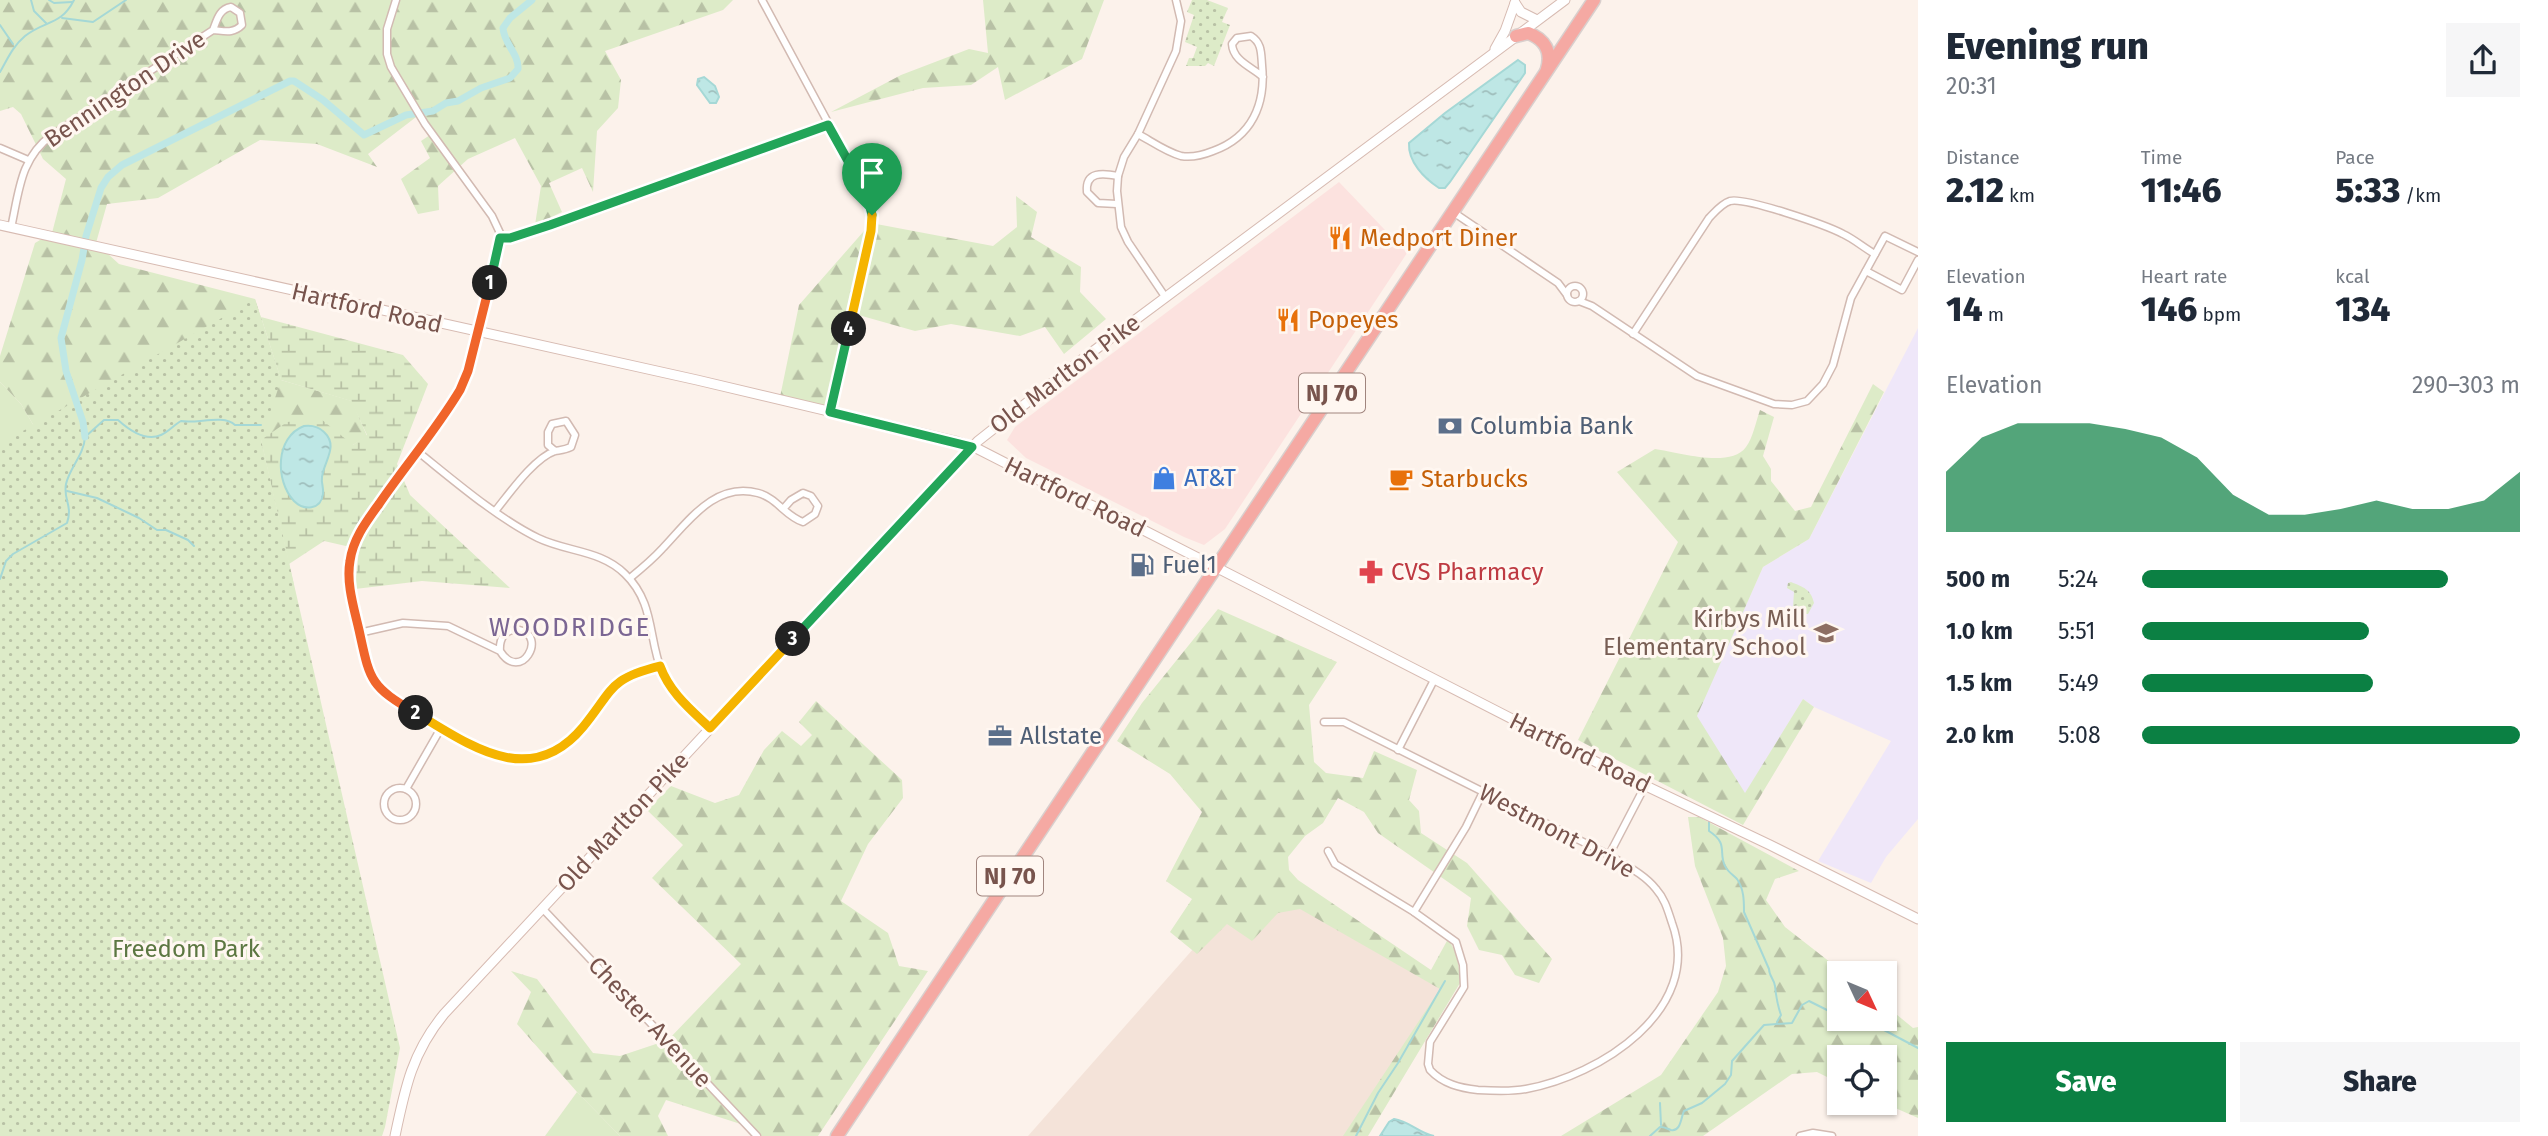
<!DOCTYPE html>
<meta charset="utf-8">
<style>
body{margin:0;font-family:"Fira Sans",sans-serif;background:#f6f6f7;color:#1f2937;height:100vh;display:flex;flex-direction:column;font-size:26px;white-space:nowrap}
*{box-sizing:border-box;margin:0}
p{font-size:23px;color:#747a83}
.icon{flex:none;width:38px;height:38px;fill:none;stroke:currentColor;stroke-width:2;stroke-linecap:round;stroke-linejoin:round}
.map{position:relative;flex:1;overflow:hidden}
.details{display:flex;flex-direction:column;background:#fff;width:630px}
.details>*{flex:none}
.needle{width:46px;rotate:134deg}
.tools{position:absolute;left:1827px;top:961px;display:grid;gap:14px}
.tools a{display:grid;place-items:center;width:70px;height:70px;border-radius:0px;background:#fff;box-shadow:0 2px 5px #0004;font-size:35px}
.pin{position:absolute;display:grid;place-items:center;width:60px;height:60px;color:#fff;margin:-72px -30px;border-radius:50% 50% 50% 0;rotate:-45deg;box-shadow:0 0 7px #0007}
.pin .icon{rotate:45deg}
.km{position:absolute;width:35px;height:35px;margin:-18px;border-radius:50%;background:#222;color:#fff;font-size:19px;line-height:35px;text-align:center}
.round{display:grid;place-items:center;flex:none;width:74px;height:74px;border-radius:0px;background:#f6f6f7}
.summary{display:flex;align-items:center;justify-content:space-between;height:119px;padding:0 28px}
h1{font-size:38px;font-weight:800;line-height:52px}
.figures{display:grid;grid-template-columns:repeat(3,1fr);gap:10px;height:119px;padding:7px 28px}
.figures div{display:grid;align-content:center}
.figures b{font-size:35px;font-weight:800}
.figures small{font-size:19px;font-weight:400}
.figures p{font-size:19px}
.chart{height:196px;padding:14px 28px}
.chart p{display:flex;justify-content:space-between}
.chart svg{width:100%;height:126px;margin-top:7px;fill:#0b8043;opacity:.7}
.button{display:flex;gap:14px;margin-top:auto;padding:14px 28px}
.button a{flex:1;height:80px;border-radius:0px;background:#0b8043;color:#fff;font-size:28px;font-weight:800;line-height:80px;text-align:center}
.button a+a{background:#f6f6f7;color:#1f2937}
ul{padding:0 28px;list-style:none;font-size:23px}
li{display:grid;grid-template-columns:112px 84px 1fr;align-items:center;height:52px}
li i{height:18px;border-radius:9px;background:#0b8043}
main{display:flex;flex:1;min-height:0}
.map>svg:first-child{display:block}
.residential{fill:#f4e3d9}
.commercial{fill:#fce2df}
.education{fill:#efe7f9}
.green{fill:#ddebc8}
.forest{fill:url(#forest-firs)}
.wetland{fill:url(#wetland-marsh)}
.park{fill:url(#park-dots)}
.water{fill:url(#water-ripples);stroke:#a5d8d6;stroke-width:2}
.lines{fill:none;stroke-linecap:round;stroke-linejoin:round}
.stream{stroke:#a5d8d6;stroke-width:2}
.canal{stroke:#bee7e5;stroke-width:7}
.street-casing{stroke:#d2bab2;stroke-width:9}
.secondary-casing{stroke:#d7bbb2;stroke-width:11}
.highway-casing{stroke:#d9cfcd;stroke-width:15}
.street{stroke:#fff;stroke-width:6}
.secondary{stroke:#fff;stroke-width:9}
.highway{stroke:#f5a9a3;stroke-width:12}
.split-1-casing{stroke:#fff;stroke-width:14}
.split-2-casing{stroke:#fff;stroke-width:14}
.split-3-casing{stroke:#fff;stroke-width:14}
.split-4-casing{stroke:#fff;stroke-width:14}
.split-5-casing{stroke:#fff;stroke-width:14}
.split-1{stroke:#22a559;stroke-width:9}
.split-2{stroke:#f0652b;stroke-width:9}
.split-3{stroke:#f5b400;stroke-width:9}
.split-4{stroke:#22a559;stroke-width:9}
.split-5{stroke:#f5b400;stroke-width:9}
.labels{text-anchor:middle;stroke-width:6;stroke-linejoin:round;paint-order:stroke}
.shield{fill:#fff7f1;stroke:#a0857e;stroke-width:2}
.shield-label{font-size:23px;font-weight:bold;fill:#78544d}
.street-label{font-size:24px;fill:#78544d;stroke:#fff7f1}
.food-label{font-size:24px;fill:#c56008;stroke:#fff7f1;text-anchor:start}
.service-label{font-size:24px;fill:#4e5e75;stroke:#fff7f1;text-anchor:start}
.shop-label{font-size:24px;fill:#366cbe;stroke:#fff7f1;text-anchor:start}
.health-label{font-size:24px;fill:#be3a42;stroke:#fff7f1;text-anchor:start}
.education-label{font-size:24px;fill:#785e54;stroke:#fff7f1;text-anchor:end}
.park-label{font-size:24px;fill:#5c7742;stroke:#fff7f1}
.neighbourhood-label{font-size:26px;letter-spacing:2px;fill:#7b6693;stroke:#fff7f1}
</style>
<main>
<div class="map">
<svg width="1918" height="1136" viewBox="0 0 1918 1136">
<defs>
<pattern id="forest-firs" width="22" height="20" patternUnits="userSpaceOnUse" patternTransform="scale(1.75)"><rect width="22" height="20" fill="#ddebc8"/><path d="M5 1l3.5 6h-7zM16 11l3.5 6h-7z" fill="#b8c1a5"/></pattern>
<pattern id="wetland-marsh" width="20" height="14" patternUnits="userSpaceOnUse" patternTransform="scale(1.75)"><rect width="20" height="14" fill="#ddebc8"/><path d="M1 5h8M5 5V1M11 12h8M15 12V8" fill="none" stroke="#b8c1a5"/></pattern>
<pattern id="park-dots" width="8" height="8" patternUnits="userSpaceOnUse" patternTransform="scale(1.75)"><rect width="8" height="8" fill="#ddebc8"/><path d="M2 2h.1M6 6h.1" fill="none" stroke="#b8c1a5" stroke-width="1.8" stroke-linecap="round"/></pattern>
<pattern id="water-ripples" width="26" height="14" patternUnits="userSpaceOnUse" patternTransform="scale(1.75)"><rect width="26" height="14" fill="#bee7e5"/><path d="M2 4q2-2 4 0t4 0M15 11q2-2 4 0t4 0" fill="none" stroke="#9fbebc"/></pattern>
</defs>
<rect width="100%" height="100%" fill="#fcf2eb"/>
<path class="residential" d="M1247 888 1312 898 1449 988 1354 1136H1028Z"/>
<path class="commercial" d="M1339 182 1407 253 1225 529 1204 545 1184 537 1026 458 1007 440 1015 427Z"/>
<path class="education" d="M1918 328V819L1886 857 1871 883 1818 861 1891 741 1814 707 1803 699 1745 794 1696 716 1763 567 1809 539Z"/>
<g class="green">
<path d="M0 382 21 404 35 428 0 509Z"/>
<path d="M577 1092 620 1136H545Z"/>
</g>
<g class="forest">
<path d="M0 0H733L723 10 605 51 621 80 618 108 597 131 593 192 582 168 549 183 562 212 535 225 541 186 515 138 468 159 438 186 439 210 418 214 401 179 430 158 421 141 433 133 420 114 368 154 377 167 317 144 260 140 158 198 107 204 96 243 119 264 255 299 281 380 352 401 367 436 353 445 261 440 294 585 35 428 21 404 0 382V356L35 243 52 233 66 179 43 159 21 114 13 107 0 111Z"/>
<path d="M983 0H1104L1082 59 1005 100 998 67 971 85 923 88 831 112 901 75 969 49 988 53Z"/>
<path d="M1016 196 1037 212 1031 237 1081 267 1080 292 1106 319 1064 354 1045 327 1020 336 951 324 915 331 855 314 827 409 780 397 799 305 871 223 993 246 1017 227Z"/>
<path d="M1873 384 1884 392 1809 539 1763 567 1697 716 1745 793 1803 699 1814 707 1743 825 1578 740 1678 542 1617 472 1655 449C1678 452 1730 469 1746 447 1753 438 1756 421 1760 410L1774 417 1763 456 1771 469V481L1795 511 1811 507Z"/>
<path d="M1218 609 1337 662 1309 705 1314 762 1326 773 1363 778 1374 751 1417 770 1409 800 1419 811 1421 833 1467 863 1552 959 1539 983 1515 975 1502 955 1479 950 1467 926 1471 898 1378 833 1364 812 1338 798 1323 823 1305 836 1288 857 1289 870 1298 880 1431 970 1448 939C1458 954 1459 966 1460 983L1368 1136H1343L1440 989 1300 909 1278 913 1252 941 1227 924 1197 954 1170 932 1192 899 1166 881 1202 812 1170 774 1117 741 1142 703Z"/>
<path d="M816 701 902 780 903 798 868 844 841 901 888 933 899 966 928 971 818 1136H761L753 1128 666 1100 658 1116 668 1136H620L577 1092 517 1024 531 992 511 971 537 979 593 1053 620 1056 668 1040 741 964 652 878 683 845 647 810 671 786 715 803 739 795 764 750 782 731 801 746 812 735 799 722Z"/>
<path d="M1688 817H1699L1799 871 1775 879 1766 900 1785 927 1844 973H1839V1018H1885V1005L1913 1028 1918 1027V1118L1884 1103 1885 1057H1839V1083L1817 1072 1792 1074 1703 1136H1561L1661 1075 1718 992 1726 966 1723 938 1695 866Z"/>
</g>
<path class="wetland" d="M261 317 403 355 428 384 397 464 410 495 510 588 422 581 355 589 359 549 324 541 289 564 261 440 287 422 321 419 353 445 367 435 351 401 281 380Z"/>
<g class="park">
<path d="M1192 0H1207L1228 8 1222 22 1230 25 1214 66 1208 63 1205 66H1186L1189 58H1193L1197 47 1185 42 1194 15 1187 12Z"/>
<path d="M255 299 281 380 261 440 400 1048 385 1127 382 1136H0V444Z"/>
<path d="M1791 582C1803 587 1811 589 1814 603L1808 614H1800L1793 607 1794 592 1787 588 1788 583Z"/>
</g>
<g class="water">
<path d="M1518 60 1525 65V73L1450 182 1445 188H1439C1424 178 1408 162 1409 143L1445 113Z"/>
<path d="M704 77 715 86 719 97 716 103H710L697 85 698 79Z"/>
<path d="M304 426C312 425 318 426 324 432 339 446 324 461 322 477 321 483 324 488 323 494 321 510 304 511 294 501 275 481 275 437 304 426Z"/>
<path d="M1394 1119C1409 1121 1419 1133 1434 1136H1380L1389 1122Z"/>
</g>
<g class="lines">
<g class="stream">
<path d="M31 0 34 11 46 23"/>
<path d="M49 0 54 3 72 2"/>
<path d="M62 18 93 22 126 0"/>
<path d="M0 25 13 44"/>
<path d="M0 72C8 58 13 46 25 36 45 20 61 26 74 0"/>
<path d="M67 491 97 498 139 518 157 530H166L188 540 194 546"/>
<path d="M0 579 6 561 13 554 67 523C73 505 63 500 66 484 70 467 84 455 85 437L104 420H118C129 430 145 442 161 435 168 432 174 425 181 421 198 424 223 414 235 425H261"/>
<path d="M1709 822V831C1729 844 1718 852 1725 866 1727 871 1733 875 1737 879 1744 889 1744 901 1744 912L1769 969C1769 976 1774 979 1775 986 1776 996 1777 1004 1781 1015L1777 1022"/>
<path d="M1856 1018 1867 1021 1918 1048"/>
<path d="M1660 1103 1661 1125"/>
<path d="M1661 1127C1665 1127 1667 1129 1671 1130 1681 1132 1681 1117 1684 1111L1702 1103 1725 1084 1731 1075 1732 1061 1764 1025 1792 1023 1802 1005 1809 1001 1839 1016"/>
<path d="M1356 1136 1378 1093 1398 1063 1445 981"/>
<path d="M1650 1136 1660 1127"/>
</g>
<path class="canal" d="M85 437 83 422 66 371 61 338 82 260 86 236 101 188 108 177 122 165 290 81H294L323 100 364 135 406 115 433 111 446 103 458 101 481 88 510 78 518 69C519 54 504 44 503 28L510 18 532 0"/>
<g class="street-casing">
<g id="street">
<path d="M396 0 387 29V54L391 67 425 124 492 216 500 233 499 245 471 364C464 388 448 407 434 428 416 454 396 479 378 505 366 522 352 540 349 561 346 583 354 608 359 629 370 679 369 686 414 712 450 733 486 765 530 758 583 750 586 707 620 680 632 671 646 669 660 666"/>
<path d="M762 0 867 195 872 215 871 231 830 412"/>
<path d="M1138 134C1151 141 1166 152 1181 156 1192 158 1203 155 1213 151 1252 137 1266 104 1262 65 1261 53 1262 43 1251 36L1237 38 1232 44C1233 61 1252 67 1263 77"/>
<path d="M0 148 28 160"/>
<path d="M1117 204 1098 203 1087 192C1085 171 1103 173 1118 176"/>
<path d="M1453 212 1558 283 1567 295"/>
<path d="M11 228C19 192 20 158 52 135L213 30C217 20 219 9 231 7L240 13 242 25C233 34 225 31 213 30"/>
<path d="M500 238H510L550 225 828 125"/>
<path d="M1866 271 1902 290 1918 260"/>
<circle cx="1575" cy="294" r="8"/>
<path d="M1166 298 1128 242 1121 227 1117 191 1118 176 1124 157 1138 134 1176 51 1181 21 1176 0"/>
<path d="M1579 301 1592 306 1697 376 1774 404 1792 405 1807 401 1823 384 1833 365 1851 298 1885 236 1918 252"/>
<path d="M1633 334 1709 218C1715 212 1721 204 1730 201 1745 197 1826 225 1843 234 1854 239 1864 248 1875 254"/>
<path d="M417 451C452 479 497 518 538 538 567 552 601 550 625 574 655 603 648 638 662 672 672 696 691 711 710 728"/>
<path d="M496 510C509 494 534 458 555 451 561 450 565 450 571 447L575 435 566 421 552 424 548 432V445L555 451"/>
<path d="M630 578C641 569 652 560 662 549 688 522 715 481 758 493 777 498 785 516 803 522L815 514 818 506 811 496 803 493 791 500 784 508"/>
<path d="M359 633 403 623 448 626 500 651C521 684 548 635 519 630 505 628 499 639 500 651"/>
<path d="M1324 722H1344L1609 855C1625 865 1644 874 1656 889 1665 899 1668 911 1672 923 1704 1010 1599 1076 1526 1089 1510 1092 1494 1091 1478 1090 1460 1088 1443 1084 1430 1070L1428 1064 1430 1042 1464 987 1463 965 1456 942 1414 912 1335 864 1328 851"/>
<path d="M1398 750 1434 680"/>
<circle cx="400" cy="804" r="16"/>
<path d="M406 789 441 728"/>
<path d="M1609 855 1645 786"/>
<path d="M542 908 757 1136"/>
<path d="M1414 912 1466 827 1483 792"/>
<path d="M1800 1136 1813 1133 1832 1136"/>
</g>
</g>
<g class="secondary-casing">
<g id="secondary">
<path d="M1515 3 1521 12 1537 20"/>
<path d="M1495 49 1505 31 1515 3"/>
<path d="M0 225 697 380 955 441 978 449 1068 495 1116 516 1602 765 1770 845 1918 919"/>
<path d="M395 1136C405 1088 412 1053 444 1014L978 441 1076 364 1565 0"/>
</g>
</g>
<g class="highway-casing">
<g id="highway">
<path d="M1516 36 1528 33C1545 39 1552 52 1547 69"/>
<path d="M837 1136 1594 0"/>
</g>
</g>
<use href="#street" class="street"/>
<use href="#secondary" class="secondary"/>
<use href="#highway" class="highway"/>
</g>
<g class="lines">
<g class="split-1-casing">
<path id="split-1" d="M490 283 500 238H510L550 225 828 125 867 195 872 215"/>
</g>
<g class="split-2-casing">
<path id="split-2" d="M416 713C369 686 370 680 359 630 354 608 346 583 350 561 353 539 366 522 379 504 405 466 436 430 460 390L468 371 490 283"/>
</g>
<g class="split-3-casing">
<path id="split-3" d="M416 713C468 744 530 791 583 727 614 689 608 679 660 666 670 693 690 709 710 728L793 639"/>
</g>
<g class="split-4-casing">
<path id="split-4" d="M793 639 972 447 830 412 849 329"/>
</g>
<g class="split-5-casing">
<path id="split-5" d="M849 329 871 231 872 215"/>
</g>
<use href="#split-1" class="split-1"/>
<use href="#split-2" class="split-2"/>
<use href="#split-3" class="split-3"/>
<use href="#split-4" class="split-4"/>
<use href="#split-5" class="split-5"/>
</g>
<defs>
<g id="restaurant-bare" transform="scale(1.89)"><path d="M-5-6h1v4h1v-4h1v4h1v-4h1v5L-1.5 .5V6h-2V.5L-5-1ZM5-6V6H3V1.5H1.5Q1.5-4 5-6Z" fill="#e8710a" stroke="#fff7f1" stroke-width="2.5" paint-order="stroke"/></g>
<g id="bank-bare" transform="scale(1.89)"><path d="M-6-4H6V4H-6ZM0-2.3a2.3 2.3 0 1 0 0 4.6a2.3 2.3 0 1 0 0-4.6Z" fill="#5c6f8a" stroke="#fff7f1" stroke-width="2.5" paint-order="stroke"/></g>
<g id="shop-bare" transform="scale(1.89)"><path d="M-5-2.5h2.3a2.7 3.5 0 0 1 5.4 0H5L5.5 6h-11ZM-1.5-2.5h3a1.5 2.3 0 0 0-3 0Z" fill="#3f7fe0" stroke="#fff7f1" stroke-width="2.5" paint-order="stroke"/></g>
<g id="cafe-bare" transform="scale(1.89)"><path d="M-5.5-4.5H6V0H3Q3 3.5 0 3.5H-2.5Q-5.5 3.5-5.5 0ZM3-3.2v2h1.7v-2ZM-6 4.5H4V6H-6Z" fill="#e8710a" stroke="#fff7f1" stroke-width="2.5" paint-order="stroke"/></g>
<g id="fuel-bare" transform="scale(1.89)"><path d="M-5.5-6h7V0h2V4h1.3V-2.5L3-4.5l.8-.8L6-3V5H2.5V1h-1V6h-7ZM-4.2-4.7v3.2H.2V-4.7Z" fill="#5c6f8a" stroke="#fff7f1" stroke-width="2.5" paint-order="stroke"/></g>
<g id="pharmacy-bare" transform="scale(1.89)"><path d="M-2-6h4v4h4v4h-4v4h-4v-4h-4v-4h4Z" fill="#e0444e" stroke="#fff7f1" stroke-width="2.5" paint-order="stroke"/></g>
<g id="school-bare" transform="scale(1.89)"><path d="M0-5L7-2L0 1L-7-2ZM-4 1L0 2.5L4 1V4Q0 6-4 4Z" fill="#8d6e63" stroke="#fff7f1" stroke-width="2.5" paint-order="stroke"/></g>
<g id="office-bare" transform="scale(1.89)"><path d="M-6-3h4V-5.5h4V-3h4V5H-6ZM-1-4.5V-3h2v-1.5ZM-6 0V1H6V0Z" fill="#5c6f8a" stroke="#fff7f1" stroke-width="2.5" paint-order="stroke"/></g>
</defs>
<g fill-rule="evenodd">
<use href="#restaurant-bare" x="1340" y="238"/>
<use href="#restaurant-bare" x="1288" y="320"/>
<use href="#bank-bare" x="1450" y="426"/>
<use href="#shop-bare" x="1164" y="478"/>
<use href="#cafe-bare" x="1401" y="479"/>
<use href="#fuel-bare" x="1142" y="565"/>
<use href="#pharmacy-bare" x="1371" y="572"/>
<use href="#school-bare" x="1826" y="633"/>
<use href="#office-bare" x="1000" y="736"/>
</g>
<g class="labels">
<g class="shield">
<rect x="1299" y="373.5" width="66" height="39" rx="5"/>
<rect x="977" y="856.5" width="66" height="39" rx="5"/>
</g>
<g class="shield-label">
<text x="1332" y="401">NJ 70</text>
<text x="1010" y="884">NJ 70</text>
</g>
<g class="street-label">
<text transform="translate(125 89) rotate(-34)" y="8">Bennington Drive</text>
<text transform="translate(367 308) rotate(13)" y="8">Hartford Road</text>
<text transform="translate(1065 374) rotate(-37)" y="8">Old Marlton Pike</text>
<text transform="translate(1075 497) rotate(26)" y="8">Hartford Road</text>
<text transform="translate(1580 753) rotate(26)" y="8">Hartford Road</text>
<text transform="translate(623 822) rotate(-47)" y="8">Old Marlton Pike</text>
<text transform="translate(1557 831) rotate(28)" y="8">Westmont Drive</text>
<text transform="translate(650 1022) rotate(47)" y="8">Chester Avenue</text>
</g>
<g class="food-label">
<text x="1360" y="246">Medport Diner</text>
<text x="1308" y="328">Popeyes</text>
<text x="1421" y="487">Starbucks</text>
</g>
<g class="service-label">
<text x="1470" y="434">Columbia Bank</text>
<text x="1162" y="573">Fuel1</text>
<text x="1020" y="744">Allstate</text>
</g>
<g class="shop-label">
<text x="1184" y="486">AT&amp;T</text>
</g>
<g class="health-label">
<text x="1391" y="580">CVS Pharmacy</text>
</g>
<g class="education-label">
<text x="1806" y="627">Kirbys Mill<tspan x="1806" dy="28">Elementary School</tspan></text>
</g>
<g class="park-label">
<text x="186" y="957">Freedom Park</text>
</g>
<g class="neighbourhood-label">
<text x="570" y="636">WOODRIDGE</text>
</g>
</g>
</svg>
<div class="tools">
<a><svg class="needle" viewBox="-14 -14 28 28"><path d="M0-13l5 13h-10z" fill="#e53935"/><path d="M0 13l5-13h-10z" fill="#747a83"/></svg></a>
<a><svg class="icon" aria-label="locate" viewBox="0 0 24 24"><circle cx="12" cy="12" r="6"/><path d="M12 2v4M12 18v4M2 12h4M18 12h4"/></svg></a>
</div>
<div class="pin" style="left:872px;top:215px;background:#1e9e55"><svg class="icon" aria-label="arrive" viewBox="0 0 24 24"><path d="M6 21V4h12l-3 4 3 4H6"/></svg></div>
<b class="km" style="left:490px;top:283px">1</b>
<b class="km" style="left:416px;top:713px">2</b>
<b class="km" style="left:793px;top:639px">3</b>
<b class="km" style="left:849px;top:329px">4</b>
</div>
<section class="details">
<div class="summary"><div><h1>Evening run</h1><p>20:31</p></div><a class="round"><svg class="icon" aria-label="share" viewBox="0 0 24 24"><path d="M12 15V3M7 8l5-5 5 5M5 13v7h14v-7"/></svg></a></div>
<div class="figures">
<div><p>Distance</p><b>2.12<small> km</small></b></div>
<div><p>Time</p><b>11:46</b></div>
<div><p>Pace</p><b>5:33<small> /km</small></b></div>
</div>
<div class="figures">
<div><p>Elevation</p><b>14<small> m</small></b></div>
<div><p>Heart rate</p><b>146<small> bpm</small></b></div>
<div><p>kcal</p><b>134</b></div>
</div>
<div class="chart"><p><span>Elevation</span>290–303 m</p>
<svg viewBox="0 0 160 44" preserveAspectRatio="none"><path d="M0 44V23L10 11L20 6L30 6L40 6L50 8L60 11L70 18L80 31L90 38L100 38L110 36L120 33L130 36L140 36L150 33L160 23V44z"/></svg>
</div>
<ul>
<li><b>500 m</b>5:24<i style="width:81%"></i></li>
<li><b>1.0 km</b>5:51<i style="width:60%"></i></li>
<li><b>1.5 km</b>5:49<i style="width:61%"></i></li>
<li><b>2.0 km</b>5:08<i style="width:100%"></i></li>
</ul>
<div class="button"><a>Save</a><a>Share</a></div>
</section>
</main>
